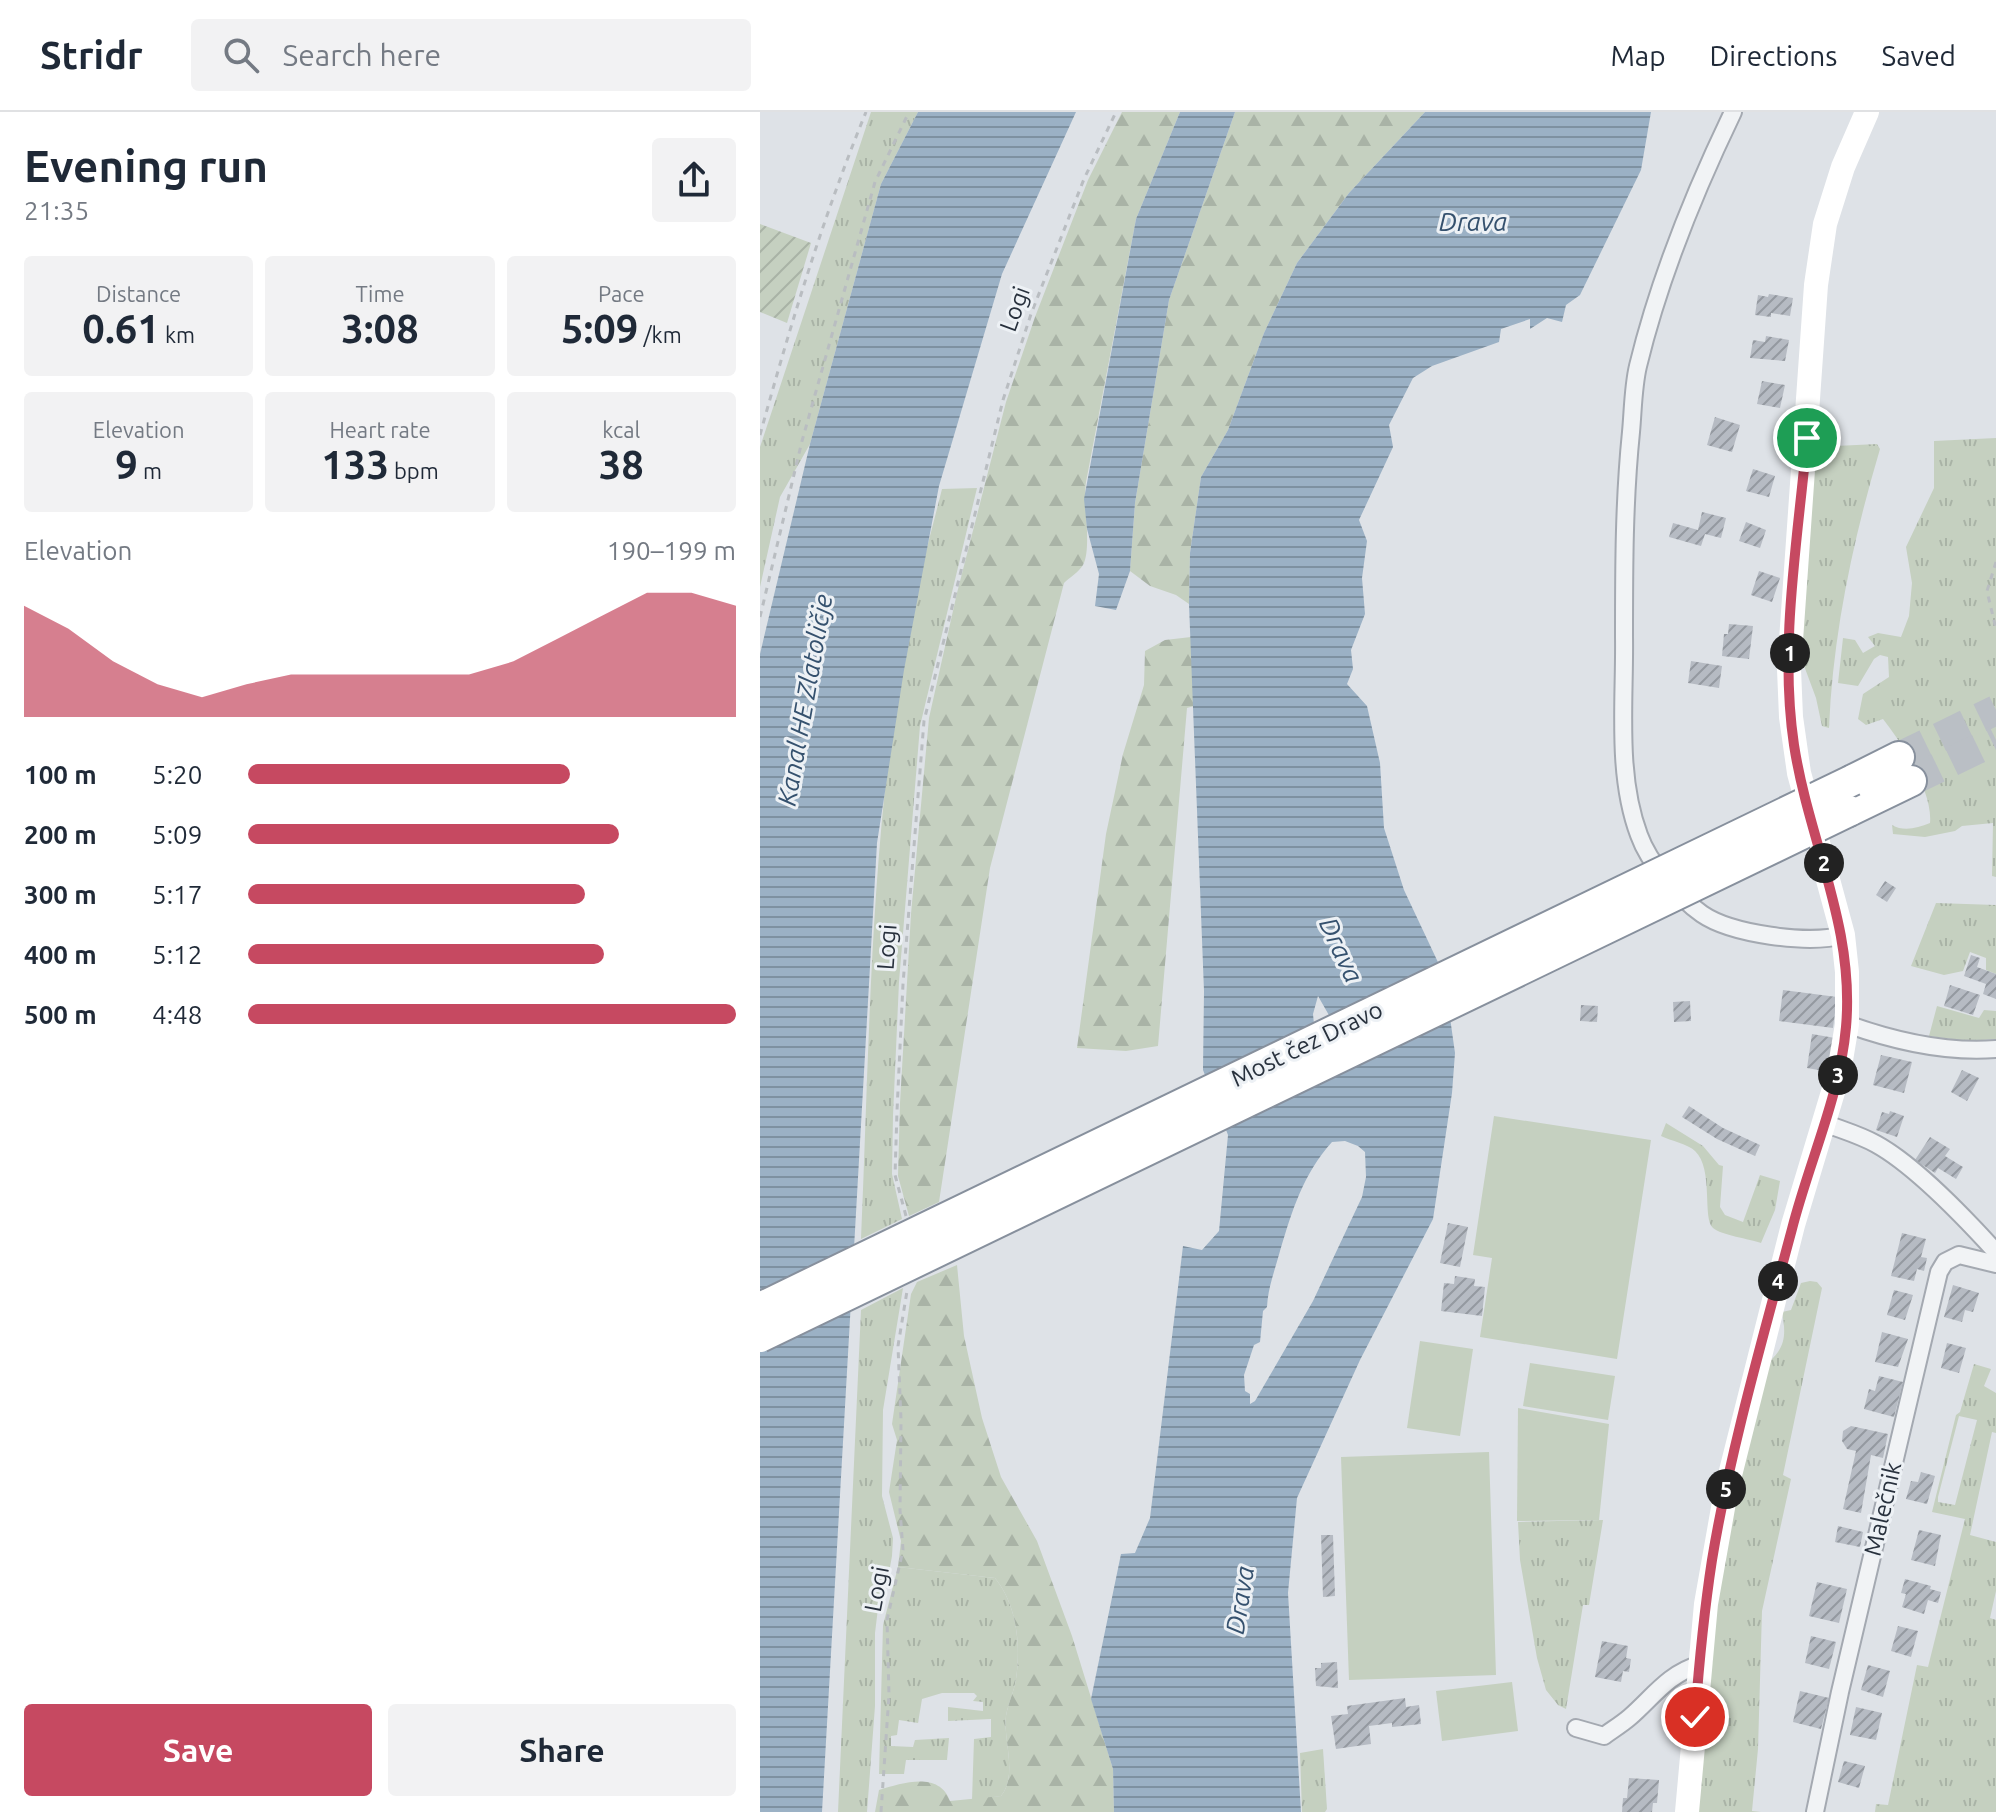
<!DOCTYPE html>
<meta charset="utf-8">
<style>
body{margin:0;font-family:Ubuntu,sans-serif;background:#f2f2f3;color:#1f2937;height:100vh;display:flex;flex-direction:column;font-size:30px;white-space:nowrap}
*{box-sizing:border-box;margin:0}
p{font-size:26px;color:#747a83}
.icon{flex:none;width:44px;height:44px;fill:none;stroke:currentColor;stroke-width:2;stroke-linecap:round;stroke-linejoin:round}
.map{position:relative;flex:1;overflow:hidden}
.details{display:flex;flex-direction:column;background:#fff;width:760px}
.details>*{flex:none}
.pin{position:absolute;display:grid;place-items:center;width:68px;height:68px;color:#fff;margin:-34px;border:4px solid #fff;border-radius:50%;box-shadow:0 2px 8px #0007}
.km{position:absolute;width:40px;height:40px;margin:-20px;border-radius:50%;background:#222;color:#fff;font-size:22px;line-height:40px;text-align:center}
.round{display:grid;place-items:center;flex:none;width:84px;height:84px;border-radius:8px;background:#f2f2f3}
.head{display:flex;align-items:center;justify-content:space-between;height:136px;padding:0 24px}
h1{font-size:44px;font-weight:700;line-height:60px}
.metrics{display:grid;grid-template-columns:repeat(3,1fr);gap:12px;height:136px;padding:8px 24px}
.metrics div{display:grid;align-content:center;border-radius:8px;background:#f2f2f3;text-align:center}
.metrics b{font-size:40px;font-weight:700}
.metrics small{font-size:22px;font-weight:400}
.metrics p{font-size:22px}
.chart{height:224px;padding:16px 24px}
.chart p{display:flex;justify-content:space-between}
.chart svg{width:100%;height:144px;margin-top:8px;fill:#c64961;opacity:.7}
.primary-button{display:flex;gap:16px;margin-top:auto;padding:16px 24px}
.primary-button a{flex:1;height:92px;border-radius:8px;background:#c64961;color:#fff;font-size:32px;font-weight:700;line-height:92px;text-align:center}
.primary-button a+a{background:#f2f2f3;color:#1f2937}
ul{padding:0 24px;list-style:none;font-size:26px}
li{display:grid;grid-template-columns:128px 96px 1fr;align-items:center;height:60px}
li i{height:20px;border-radius:10px;background:#c64961}
header{display:flex;align-items:center;gap:48px;box-sizing:border-box;height:112px;padding:0 40px;background:#fff;border-bottom:2px solid #e0e1e3}
header strong{font-size:38px}
nav{display:flex;gap:44px;margin-inline-start:auto;font-size:28px}
.search{width:560px;height:72px;background:#f2f2f3;display:flex;align-items:center;gap:20px;box-sizing:border-box;padding:0 28px;border-radius:8px;color:#747a83;font-size:30px}
main{display:flex;flex:1;min-height:0}
.map>svg:first-child{display:block}
.grass{fill:url(#grass-tufts);fill-rule:evenodd}
.forest{fill:url(#forest-firs)}
.garden{fill:url(#garden-furrows)}
.pitch{fill:#c5d0c0}
.water{fill:url(#water-rules);fill-rule:evenodd}
.building{fill:url(#building-hatch)}
.lines{fill:none;stroke-linecap:round;stroke-linejoin:round}
.highway-tunnel{stroke:#babfc5;stroke-width:30;stroke-dasharray:30 15;stroke-linecap:butt}
.street-casing{stroke:#a4a9b1;stroke-width:20}
.highway-casing{stroke:#87909d;stroke-width:34}
.path{stroke:#b9bdc1;stroke-width:3;stroke-dasharray:6 6;stroke-linecap:butt}
.street{stroke:#f1f3f5;stroke-width:16}
.secondary{stroke:#fff;stroke-width:24}
.highway{stroke:#fff;stroke-width:30}
.highway-bridge-casing{stroke:#87909d;stroke-width:34;stroke-linecap:butt}
.highway-bridge{stroke:#fff;stroke-width:30}
.route-casing{stroke:#fff;stroke-width:16}
.route{stroke:#c64961;stroke-width:10}
.labels{text-anchor:middle;stroke-width:6;stroke-linejoin:round;paint-order:stroke}
.street-label{font-size:24px;fill:#28313d;stroke:#edf1f5}
.water-label{font-size:26px;font-style:italic;fill:#35516e;stroke:#edf1f5}
</style>
<header>
<strong>Stridr</strong>
<div class="search"><svg class="icon" aria-label="search" viewBox="0 0 24 24"><circle cx="10" cy="10" r="6"/><path d="M15 15l6 6"/></svg>Search here</div>
<nav><a>Map</a><a>Directions</a><a>Saved</a></nav>
</header>
<main>
<section class="details">
<div class="head"><div><h1>Evening run</h1><p>21:35</p></div><a class="round"><svg class="icon" aria-label="share" viewBox="0 0 24 24"><path d="M12 15V3M7 8l5-5 5 5M5 13v7h14v-7"/></svg></a></div>
<div class="metrics">
<div><p>Distance</p><b>0.61<small> km</small></b></div>
<div><p>Time</p><b>3:08</b></div>
<div><p>Pace</p><b>5:09<small> /km</small></b></div>
</div>
<div class="metrics">
<div><p>Elevation</p><b>9<small> m</small></b></div>
<div><p>Heart rate</p><b>133<small> bpm</small></b></div>
<div><p>kcal</p><b>38</b></div>
</div>
<div class="chart"><p><span>Elevation</span>190–199 m</p>
<svg viewBox="0 0 160 44" preserveAspectRatio="none"><path d="M0 44V10L10 17L20 27L30 34L40 38L50 34L60 31L70 31L80 31L90 31L100 31L110 27L120 20L130 13L140 6L150 6L160 10V44z"/></svg>
</div>
<ul>
<li><b>100 m</b>5:20<i style="width:66%"></i></li>
<li><b>200 m</b>5:09<i style="width:76%"></i></li>
<li><b>300 m</b>5:17<i style="width:69%"></i></li>
<li><b>400 m</b>5:12<i style="width:73%"></i></li>
<li><b>500 m</b>4:48<i style="width:100%"></i></li>
</ul>
<div class="primary-button"><a>Save</a><a>Share</a></div>
</section>
<div class="map">
<svg width="1236" height="1700" viewBox="0 0 1236 1700">
<defs>
<pattern id="grass-tufts" width="24" height="20" patternUnits="userSpaceOnUse" patternTransform="scale(2)"><rect width="24" height="20" fill="#c5d0c0"/><path d="M3 7l-1-3M5 7V3M7 7l1-3M15 17l-1-3M17 17v-4M19 17l1-3" fill="none" stroke="#a9b3a6"/></pattern>
<pattern id="forest-firs" width="22" height="20" patternUnits="userSpaceOnUse" patternTransform="scale(2)"><rect width="22" height="20" fill="#c5d0c0"/><path d="M5 1l3.5 6h-7zM16 11l3.5 6h-7z" fill="#a9b3a6"/></pattern>
<pattern id="garden-furrows" width="10" height="10" patternUnits="userSpaceOnUse" patternTransform="scale(2)"><rect width="10" height="10" fill="#c5d0c0"/><path d="M-1 1l2-2M0 10L10 0M9 11l2-2" fill="none" stroke="#a9b3a6"/></pattern>
<pattern id="water-rules" width="6" height="5" patternUnits="userSpaceOnUse" patternTransform="scale(2)"><rect width="6" height="5" fill="#9bb1c5"/><path d="M0 2.5h6" fill="none" stroke="#7e91a1"/></pattern>
<pattern id="building-hatch" width="6" height="6" patternUnits="userSpaceOnUse" patternTransform="scale(2)"><rect width="6" height="6" fill="#b6bbc3"/><path d="M-1 1l2-2M0 6l6-6M5 7l2-2" fill="none" stroke="#9499a0"/></pattern>
</defs>
<rect width="100%" height="100%" fill="#dee2e7"/>
<g class="grass">
<path d="M111 0H158L121 72 50 332 20 385 0 475V335Z"/>
<path d="M1236 326V765L1232 764 1233 711 1202 714 1195 719 1165 725 1133 722 1132 713C1144 720 1157 716 1170 711 1173 680 1142 631 1123 607L1106 613 1098 607 1103 582 1129 565 1128 545 1120 543 1114 547 1098 574 1078 571 1083 526 1095 528 1103 541 1115 534 1108 525 1118 521 1141 525 1149 504 1152 471 1146 435 1174 376V329Z"/>
<path d="M1117 332 1120 337C1093 428 1073 521 1069 616L1062 614 1056 586 1043 551 1039 548 1055 335Z"/>
<path d="M217 376 160 614 139 870 133 1004 132 1062 142 1107 101 1127C110 921 110 711 150 508 159 464 171 421 182 377Z"/>
<path d="M1176 791 1236 793V862L1226 858V846L1210 840 1203 859 1184 863 1151 854Z"/>
<path d="M1177 894 1219 906 1224 898 1236 899V927L1207 929 1169 924Z"/>
<path d="M906 1011 943 1034 959 1053 963 1054 960 1095 965 1103 983 1110 1000 1063 1020 1069 1015 1098 1001 1131C990 1127 961 1123 953 1116 942 1107 954 1057 935 1039 928 1032 911 1029 901 1024Z"/>
<path d="M1050 1169 1057 1170 1062 1176 1023 1363 1031 1367 1002 1499 998 1637 992 1699 1001 1700H937L960 1454 1009 1250C1026 1235 1026 1222 1022 1200L1031 1198 1041 1171Z"/>
<path d="M143 1176 123 1298 122 1384 133 1426 132 1444 128 1466 119 1488 115 1521V1594L107 1700H78L101 1198Z"/>
<path d="M1214 1252 1231 1257 1224 1274 1236 1281V1321L1232 1320 1210 1423 1236 1430V1479L1230 1506 1236 1508V1700H1115L1116 1692 1128 1693 1157 1553 1168 1555 1205 1407 1172 1400 1196 1303 1200 1300ZM1199 1304 1217 1308 1195 1393 1178 1390V1385Z"/>
<path d="M843 1408 829 1493H823L806 1597 798 1593 786 1578 777 1546 760 1448 758 1410Z"/>
<path d="M138 1455 235 1466C257 1493 261 1533 256 1567 254 1580 248 1591 246 1604 243 1628 258 1663 241 1684L212 1688 214 1627 231 1625V1607L188 1609V1595L223 1599V1590L213 1589 217 1584 214 1581H182L162 1587 158 1611 139 1608 137 1623 131 1624V1634L153 1635 155 1628 189 1626 187 1648H146L144 1662H119L123 1513Z"/>
<path d="M563 1637 567 1697 565 1700H542L540 1641Z"/>
</g>
<g class="forest">
<path d="M362 0H420L376 107 326 370C323 391 332 437 323 453 319 460 309 466 304 471L230 756 179 1090 149 1104 138 1064 140 991 151 802 169 606 197 481 246 290 275 205 328 68Z"/>
<path d="M475 0H665L589 81 537 151 504 221 468 318 441 365 430 441 429 492 416 483 390 474 370 459 375 391 409 188Z"/>
<path d="M431 525 434 594 427 596 398 934 366 939 317 936 346 722 363 642 384 573 385 539 405 528Z"/>
<path d="M197 1153 204 1224 222 1306 241 1365 277 1429 312 1524 353 1657 354 1700H115L119 1678C143 1671 179 1659 190 1689L241 1684C258 1663 243 1628 246 1604 248 1591 254 1580 256 1567 261 1533 257 1493 235 1466L138 1455 141 1429 129 1380 137 1328 132 1312 151 1182 157 1170Z"/>
</g>
<path class="garden" d="M0 112 51 131 27 211 0 200Z"/>
<g class="pitch">
<path d="M734 1004 891 1028 857 1247 720 1225 732 1146 713 1143Z"/>
<path d="M660 1229 713 1237 700 1324 647 1316Z"/>
<path d="M770 1251 855 1264 848 1308 763 1294Z"/>
<path d="M758 1296 849 1312 839 1408 757 1409Z"/>
<path d="M729 1340 736 1563 589 1568 581 1345Z"/>
<path d="M752 1570 758 1619 682 1629 676 1579Z"/>
</g>
<g class="water">
<path d="M158 0H316L242 162 179 374 144 558 117 731 62 1700H0V542L50 332 121 72Z"/>
<path d="M420 0H475L409 188 375 391 370 459 356 498 335 494 339 462 327 417 324 387 376 107Z"/>
<path d="M665 0H891L881 58 820 183 806 193 802 210 787 206 770 217V207L741 217 739 230 672 254 653 266 629 313 633 335 599 408 607 429 602 466 605 502 591 538 593 557 587 572 607 594 620 651 624 716 644 778 684 863 695 941 692 981 673 1107 600 1248 537 1386 528 1481 541 1700H354L353 1657 331 1587 361 1442 375 1441 390 1406 423 1134 442 1138 459 1119 468 1023 443 958 444 879 429 492 430 441 441 365 468 318 504 221 537 151 589 81ZM558 884 574 912 558 954 553 902ZM585 1029 598 1034 605 1040 606 1065 602 1085 553 1189 495 1289 490 1292V1282L485 1279 484 1263 494 1233 500 1230 503 1199 507 1195C508 1175 515 1158 520 1139 532 1099 543 1062 572 1030Z"/>
</g>
<g class="building">
<path d="M1009 182 1033 186 1030 204 1011 201V205L995 203 998 183 1008 185Z"/>
<path d="M1006 224 1029 228 1025 249 990 246 993 228 1005 230Z"/>
<path d="M1002 269 1025 273 1020 296 997 292Z"/>
<path d="M955 305 980 313 972 340 947 333Z"/>
<path d="M993 357 1015 364 1009 385 986 379Z"/>
<path d="M942 400 966 406 961 426 945 422 941 434 909 425 913 411 938 418Z"/>
<path d="M986 410 1006 418 1000 436 979 429Z"/>
<path d="M999 459 1020 466 1012 490 991 483Z"/>
<path d="M969 512 993 514 989 547 962 544 964 522H968Z"/>
<path d="M931 549 962 554 959 576 928 571Z"/>
<path d="M1125 769 1136 776 1127 790 1116 783Z"/>
<path d="M1211 843 1220 846 1217 855 1236 862V887L1223 882 1226 872 1204 864Z"/>
<path d="M1190 873 1220 883 1213 903 1184 894Z"/>
<path d="M1023 878 1077 885 1073 916 1019 909Z"/>
<path d="M930 889 931 909 914 910 913 890Z"/>
<path d="M821 893 838 894 837 910 820 909Z"/>
<path d="M1052 922 1075 926 1070 960 1047 956Z"/>
<path d="M1121 943 1152 950 1144 981 1113 973Z"/>
<path d="M1202 958 1219 966 1207 989 1191 980Z"/>
<path d="M929 994 963 1016 1000 1033 995 1044 957 1027 922 1005Z"/>
<path d="M1130 999 1144 1004 1137 1025 1116 1018 1122 1000 1129 1002Z"/>
<path d="M1170 1025 1190 1037 1185 1044 1203 1055 1196 1067 1178 1056 1175 1061 1155 1048Z"/>
<path d="M688 1111 708 1115 700 1155 680 1151Z"/>
<path d="M1142 1121 1166 1127 1161 1145 1167 1146 1164 1159 1157 1157 1154 1169 1131 1164Z"/>
<path d="M695 1164 715 1167 714 1174 725 1175 722 1204 681 1199 684 1171 694 1172Z"/>
<path d="M1193 1173 1219 1181 1213 1200 1205 1198 1202 1210 1184 1205Z"/>
<path d="M1134 1178 1153 1183 1145 1208 1127 1203Z"/>
<path d="M1122 1220 1148 1227 1138 1255 1115 1250Z"/>
<path d="M1187 1231 1206 1236 1199 1261 1181 1256Z"/>
<path d="M1119 1264 1143 1270 1134 1305 1104 1297 1109 1277 1115 1279Z"/>
<path d="M1091 1314 1128 1322 1123 1346 1111 1343 1101 1401 1083 1397 1096 1339 1087 1337 1082 1329 1083 1319Z"/>
<path d="M1161 1360 1175 1364 1167 1392 1146 1387 1151 1369 1158 1370Z"/>
<path d="M1078 1414 1103 1420 1100 1435 1075 1430Z"/>
<path d="M1159 1418 1181 1423 1175 1454 1151 1448Z"/>
<path d="M561 1423H573L575 1484 563 1485Z"/>
<path d="M1145 1467 1171 1474 1170 1477 1181 1480 1178 1491 1168 1488 1164 1502 1142 1495 1146 1482 1141 1481Z"/>
<path d="M1057 1470 1087 1477 1079 1511 1049 1504Z"/>
<path d="M1138 1514 1158 1519 1151 1545 1131 1539Z"/>
<path d="M1051 1524 1076 1530 1069 1557 1045 1551Z"/>
<path d="M842 1529 868 1534 866 1546 871 1547 869 1560 863 1559 861 1570 835 1565Z"/>
<path d="M577 1550 578 1576 556 1574 555 1556H561V1551Z"/>
<path d="M1108 1553 1130 1559 1123 1585 1101 1578Z"/>
<path d="M1040 1579 1069 1586 1061 1617 1033 1610Z"/>
<path d="M645 1586 646 1595 659 1593 661 1612 632 1615V1611L609 1614 611 1632 576 1637 571 1604 588 1602 587 1594Z"/>
<path d="M1096 1595 1122 1601 1116 1628 1090 1623Z"/>
<path d="M1084 1649 1105 1654 1099 1676 1078 1670Z"/>
<path d="M869 1666 899 1668 897 1691H893L892 1700H862L863 1686H867Z"/>
</g>
<g class="lines">
<g class="highway-tunnel">
<path d="M1139 645 1236 598"/>
<path d="M1151 669 1236 628"/>
</g>
<g class="street-casing">
<g id="street">
<path d="M973 0C934 81 899 167 878 254 873 275 873 299 871 320 864 389 864 456 864 525 865 589 856 662 879 723 889 751 918 785 942 802 971 822 1049 833 1083 823"/>
<path d="M1087 912C1134 929 1185 941 1236 937"/>
<path d="M1064 1011C1082 1018 1100 1023 1116 1032 1156 1054 1205 1106 1236 1140"/>
<path d="M816 1616 844 1624C852 1618 862 1612 870 1605 892 1586 909 1561 939 1553"/>
<path d="M1055 1700 1080 1580 1179 1160 1185 1150 1199 1143 1236 1152"/>
</g>
</g>
<g class="highway-casing">
<g id="highway">
<path d="M1093 668 1139 645"/>
<path d="M1089 699 1151 669"/>
</g>
</g>
<g class="path">
<path d="M0 323C30 214 63 105 106 0"/>
<path d="M1236 450 1227 479 1236 517"/>
<path d="M0 505 42 329 115 70 149 0"/>
<path d="M146 1104 135 1063 137 999 143 872 164 609 243 288 271 202 324 67 356 0"/>
<path d="M121 1700 129 1583 127 1508 143 1438 140 1398 141 1308 138 1234 147 1179"/>
</g>
<use href="#street" class="street"/>
<path class="secondary" d="M927 1700 946 1492 966 1379 1033 1113 1079 960 1087 912V860L1083 823 1039 661 1031 605 1029 557 1056 173 1065 112 1083 55 1107 0"/>
<use href="#highway" class="highway"/>
<g class="highway-bridge-casing">
<g id="highway-bridge">
<path d="M0 1196 1093 668"/>
<path d="M0 1225 1089 699"/>
</g>
</g>
<use href="#highway-bridge" class="highway-bridge"/>
</g>
<g class="lines">
<g class="route-casing">
<path id="route" d="M935 1605C939 1552 944 1500 952 1448 970 1339 1003 1225 1032 1117 1049 1050 1080 984 1086 915 1095 814 1049 730 1034 633 1019 533 1038 427 1047 326"/>
</g>
<use href="#route" class="route"/>
</g>
<g class="labels">
<g class="street-label">
<text transform="translate(255 197) rotate(-70)" y="8">Logi</text>
<text transform="translate(127 835) rotate(-86)" y="8">Logi</text>
<text transform="translate(547 932) rotate(-26)" y="8">Most čez Dravo</text>
<text transform="translate(1123 1397) rotate(-77)" y="8">Malečnik</text>
<text transform="translate(117 1477) rotate(-79)" y="8">Logi</text>
</g>
<g class="water-label">
<text x="713" y="119">Drava</text>
<text transform="translate(45 588) rotate(-80)" y="9">Kanal HE Zlatoličje</text>
<text transform="translate(581 838) rotate(65)" y="9">Drava</text>
<text transform="translate(480 1488) rotate(-81)" y="9">Drava</text>
</g>
</g>
</svg>
<div class="pin" style="left:1047px;top:326px;background:#1e9e55"><svg class="icon" aria-label="arrive" viewBox="0 0 24 24"><path d="M6 21V4h12l-3 4 3 4H6"/></svg></div>
<div class="pin" style="left:935px;top:1605px;background:#d93025"><svg class="icon" aria-label="check" viewBox="0 0 24 24"><path d="M5 12l5 5 9-10"/></svg></div>
<b class="km" style="left:1030px;top:541px">1</b>
<b class="km" style="left:1064px;top:751px">2</b>
<b class="km" style="left:1078px;top:963px">3</b>
<b class="km" style="left:1018px;top:1169px">4</b>
<b class="km" style="left:966px;top:1377px">5</b>
</div>
</main>
